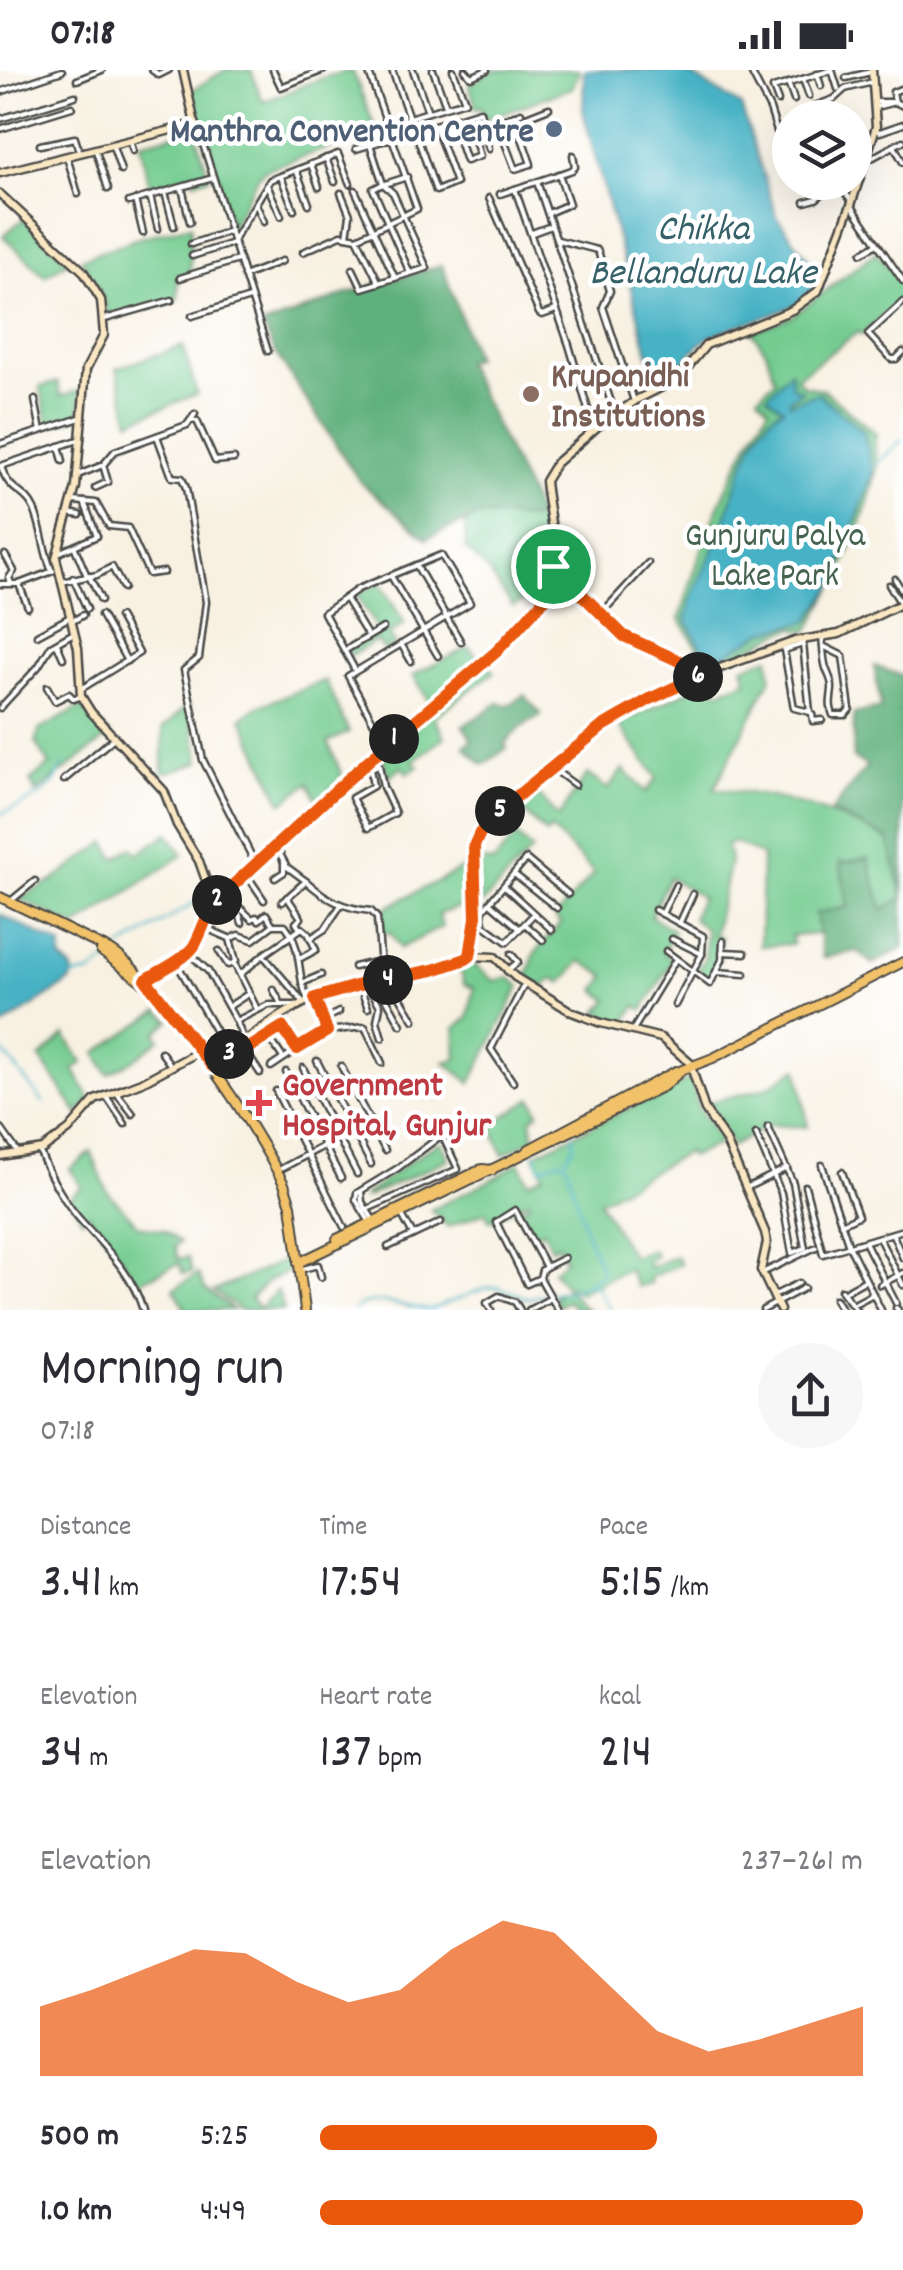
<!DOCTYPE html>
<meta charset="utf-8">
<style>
body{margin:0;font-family:Dekko,sans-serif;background:#f7f7f7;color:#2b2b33;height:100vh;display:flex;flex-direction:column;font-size:38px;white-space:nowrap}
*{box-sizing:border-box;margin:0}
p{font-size:32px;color:#7c7c81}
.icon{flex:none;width:55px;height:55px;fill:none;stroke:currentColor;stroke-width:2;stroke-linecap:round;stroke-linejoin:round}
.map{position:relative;height:1240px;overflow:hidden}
.drawer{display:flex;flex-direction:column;background:#fff;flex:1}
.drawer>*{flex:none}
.tools{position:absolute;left:772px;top:30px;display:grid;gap:20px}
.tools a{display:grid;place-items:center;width:100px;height:100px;border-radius:50%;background:#fff;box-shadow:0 10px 40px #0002;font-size:50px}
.pin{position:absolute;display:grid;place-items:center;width:85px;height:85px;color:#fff;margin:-42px;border:5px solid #fff;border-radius:50%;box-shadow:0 2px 10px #0007}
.km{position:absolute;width:50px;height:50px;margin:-25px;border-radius:50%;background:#222;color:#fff;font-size:28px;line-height:50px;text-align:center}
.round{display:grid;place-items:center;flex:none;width:105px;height:105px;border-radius:52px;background:#f7f7f7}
.overview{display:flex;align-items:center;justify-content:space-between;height:170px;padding:0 40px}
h1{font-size:55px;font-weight:600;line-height:75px}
.metrics{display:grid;grid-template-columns:repeat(3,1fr);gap:15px;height:170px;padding:10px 40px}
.metrics div{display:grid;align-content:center}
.metrics b{font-size:50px;font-weight:600}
.metrics small{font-size:28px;font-weight:400}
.metrics p{font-size:28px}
.chart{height:280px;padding:20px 40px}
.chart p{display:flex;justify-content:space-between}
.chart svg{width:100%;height:180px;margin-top:10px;fill:#ea580c;opacity:.7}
ul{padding:0 40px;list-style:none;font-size:32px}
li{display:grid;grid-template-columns:160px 120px 1fr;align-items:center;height:75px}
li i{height:25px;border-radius:12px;background:#ea580c}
.status{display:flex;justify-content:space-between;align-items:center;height:70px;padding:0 50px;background:#fff;direction:ltr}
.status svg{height:28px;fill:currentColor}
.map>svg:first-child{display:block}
.green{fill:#74cc91;stroke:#507c5e;stroke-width:2.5}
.forest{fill:#5fb07b;stroke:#456e53;stroke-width:2.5}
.water{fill:#47b2c5;stroke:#396e78;stroke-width:2.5}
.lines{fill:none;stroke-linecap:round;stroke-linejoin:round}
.stream{stroke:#47b2c5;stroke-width:2.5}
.street-casing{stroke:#4a4946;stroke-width:9}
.secondary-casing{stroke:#4a4946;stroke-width:11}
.primary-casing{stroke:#4a4946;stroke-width:12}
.street{stroke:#fff;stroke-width:4}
.secondary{stroke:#fae7c3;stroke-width:6}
.primary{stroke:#f2c26a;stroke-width:8}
.route-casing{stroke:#fff;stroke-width:20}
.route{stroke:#ea580c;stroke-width:12}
.service-dot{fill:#5c6f8a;stroke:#fff;stroke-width:4}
.education-dot{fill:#8d6e63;stroke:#fff;stroke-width:4}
.health-dot{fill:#e0444e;stroke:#fff;stroke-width:4}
.labels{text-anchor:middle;stroke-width:9;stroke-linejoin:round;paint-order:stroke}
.service-label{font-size:35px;font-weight:bold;fill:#4e5e75;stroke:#fff;text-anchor:end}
.education-label{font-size:35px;font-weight:bold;fill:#785e54;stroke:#fff;text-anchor:start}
.park-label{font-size:35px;fill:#45634f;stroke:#fff}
.health-label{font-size:35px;font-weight:bold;fill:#be3a42;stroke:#fff;text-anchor:start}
.water-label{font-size:38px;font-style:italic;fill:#366169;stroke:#fff}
</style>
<div class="status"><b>07:18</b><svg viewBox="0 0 49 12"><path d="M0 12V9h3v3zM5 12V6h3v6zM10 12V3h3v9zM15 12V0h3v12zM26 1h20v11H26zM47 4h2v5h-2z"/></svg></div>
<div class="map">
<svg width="903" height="1240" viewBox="0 0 903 1240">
<rect width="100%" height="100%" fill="#fff"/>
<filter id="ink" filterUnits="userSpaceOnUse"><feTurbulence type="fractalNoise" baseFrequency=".01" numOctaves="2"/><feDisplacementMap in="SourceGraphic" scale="20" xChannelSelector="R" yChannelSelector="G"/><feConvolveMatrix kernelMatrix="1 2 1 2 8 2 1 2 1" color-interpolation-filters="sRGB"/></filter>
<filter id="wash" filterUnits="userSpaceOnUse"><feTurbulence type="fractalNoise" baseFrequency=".0048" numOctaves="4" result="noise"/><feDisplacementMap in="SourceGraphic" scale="40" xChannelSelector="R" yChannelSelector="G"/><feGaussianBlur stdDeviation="2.25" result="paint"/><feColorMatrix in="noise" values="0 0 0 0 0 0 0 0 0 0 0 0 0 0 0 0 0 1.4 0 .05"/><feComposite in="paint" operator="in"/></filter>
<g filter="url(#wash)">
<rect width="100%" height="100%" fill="#f8f1e2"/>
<g class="green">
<path d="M225 0H251L263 32 325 7 352 0 377 62 266 99 258 107 231 157 191 21Z"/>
<path d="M494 0H578L579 3 572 18 486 49 481 37 476 38 469 14Z"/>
<path d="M195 59 209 107 194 111 193 104 150 117 140 73Z"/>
<path d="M23 149 68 191 45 206 3 166Z"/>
<path d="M191 155 190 203 178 206V230L108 250 105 232 81 189 138 168Z"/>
<path d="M876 182 903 215V227L862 265 858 262 796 308 804 316 824 320 876 364C871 377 879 389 876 402 864 457 837 513 808 561L794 558 782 562 714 596 707 594 680 549C700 476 730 402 769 337L758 326 775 310 766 281 752 262 793 246Z"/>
<path d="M183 276 197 324 130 351 117 298Z"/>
<path d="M58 312 61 326 81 320 80 347 49 356 40 317Z"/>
<path d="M477 445 541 449C554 475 552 502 540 527L533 525 513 537 489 502 466 479 465 454Z"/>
<path d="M380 513 405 554 389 564 395 574 384 580 377 570 350 586 345 578 377 559 356 524Z"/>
<path d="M469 577 481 591 431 634 413 605Z"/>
<path d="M769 587 771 608 714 719C781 724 828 741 888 769L903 827 884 841 841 792 848 837 817 843 820 864 791 866 793 874 760 876 762 786 735 772 727 775 730 791 714 865 721 867 719 890 709 910 697 901 705 887 706 859 692 848 701 827 669 807 651 846 674 861 663 882 673 890 643 940 636 936 624 954 598 943 608 930 596 920 606 906 581 891 562 913 553 908 543 918 527 906 535 883 560 854 555 847 594 803 551 759 546 764 515 733 533 718 558 748 587 704 608 719 623 699 646 722 657 708 618 654 712 609 718 622 747 611 743 597Z"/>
<path d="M488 594 494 602 434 647 445 667 413 691 419 696 407 703 402 697 389 707 381 683Z"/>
<path d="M325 610 349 662 328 672 343 708 318 732 309 713 282 733 242 648 257 637Z"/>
<path d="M189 634 200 692 163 704V658Z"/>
<path d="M83 636 110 665 36 723 30 711 50 695 35 672 39 660Z"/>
<path d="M168 763 183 785 76 857 20 829 54 810 106 772 116 789 132 777 138 784Z"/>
<path d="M516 766 532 780 479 837V791L494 792Z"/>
<path d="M467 796 470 834 438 844 442 857 400 878 390 862 380 864V842C408 824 437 813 467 796Z"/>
<path d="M470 891 494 911 509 907 520 916 471 1013 445 992 457 989 455 958 468 948 474 918 464 914 460 896Z"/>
<path d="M159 941 170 950 156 963 160 969 132 991 108 1004 96 983Z"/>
<path d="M65 965 83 993 74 999 90 1029 78 1044 40 988Z"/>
<path d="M798 998 808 1057 769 1055 732 1076 709 1032 766 1018Z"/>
<path d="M691 1008 698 1037 721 1073 690 1087 687 1082 599 1131 632 1187 652 1179 656 1186 647 1191 649 1198 676 1186 681 1194 649 1208 651 1213 637 1217 628 1199 579 1223 572 1216 568 1218 581 1235 588 1240H575L568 1230 559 1236 553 1227 567 1219 553 1201 565 1190 558 1175 551 1178 543 1160 533 1165 520 1139 530 1134 529 1130 490 1151 485 1142 448 1157 431 1140 498 1106 519 1092 529 1112 544 1105 534 1084Z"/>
<path d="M532 1028 539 1042 531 1049 534 1068 503 1085 491 1055Z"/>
<path d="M441 1072 449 1089 364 1128V1125C381 1115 429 1074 441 1072Z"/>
<path d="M91 1082 107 1121 139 1156 163 1160 180 1172 175 1176 178 1189 188 1187 192 1202 183 1204 179 1193 135 1214 125 1193 89 1144 82 1149 70 1127 82 1117 70 1099Z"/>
<path d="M290 1188 291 1200 267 1212 250 1229 260 1238 277 1220 284 1240H240L214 1221Z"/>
<path d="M198 1204 205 1219 233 1240H181L185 1237 174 1219Z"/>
</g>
<g class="forest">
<path d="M442 195 475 288 465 292 541 449 477 445C461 457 443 457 427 469L360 412 275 282 263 256 352 222Z"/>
<path d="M874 596 903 606V825L888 769 831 742 867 696 853 688 854 644 881 638Z"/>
<path d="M524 625 542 645 519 659 505 673 507 678 483 695 464 676 472 670 463 656 499 633 509 635Z"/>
<path d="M868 788 883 840 903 827V879L872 894 858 881 823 888 816 843 848 837 840 793Z"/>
</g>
<g class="water">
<path d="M584 0H683L741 36 777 147 821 206C805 248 743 247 708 268 688 280 680 304 657 315L583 42Z"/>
<path d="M790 301 792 316 802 321 790 329V333L818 323 864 362 873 404 832 518 808 552 766 561 717 589 701 577 686 550C692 518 709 492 721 462 734 429 749 353 783 338L767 326Z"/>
<path d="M0 844 62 876 61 889 73 900 71 911 0 958Z"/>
</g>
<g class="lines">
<g class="stream">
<path d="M871 399 903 369"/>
<path d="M0 744C26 733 54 724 63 695"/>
<path d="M121 878 218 818"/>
<path d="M69 907 91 903 107 891"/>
<path d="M0 978 43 1032"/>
<path d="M535 1083 540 1098 561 1090 567 1094 585 1160 601 1198V1203L589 1212"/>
<path d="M566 1088 574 1076 573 1064"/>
<path d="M354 1240C370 1223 406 1238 428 1240"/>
<path d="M430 1240 485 1218 497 1217 527 1228 572 1220 587 1213 597 1217 610 1240"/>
</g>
</g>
</g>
<g filter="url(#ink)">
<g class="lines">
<g class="street-casing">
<g id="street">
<path d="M152 0 159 5 169 0"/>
<path d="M273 0 281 17 324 0"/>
<path d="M368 0 392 68 480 41 489 79"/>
<path d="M392 0 409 48 465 31 453 0"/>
<path d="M413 0 428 42"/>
<path d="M433 0 446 36"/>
<path d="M465 0 471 7 487 0"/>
<path d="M750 0 770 39 784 84 790 87"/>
<path d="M832 0 838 19"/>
<path d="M817 4 821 16"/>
<path d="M846 8 871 2"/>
<path d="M803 9 809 26"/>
<path d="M77 10 102 0"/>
<path d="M788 13 794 30"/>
<path d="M903 18 893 22 895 32 903 36"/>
<path d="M0 22 62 1"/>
<path d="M778 31 773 18 832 0"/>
<path d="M876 32H891"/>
<path d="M815 36 834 29 845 19 873 12"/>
<path d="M876 37 895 32"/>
<path d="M0 49 75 26"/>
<path d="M452 50 466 91 480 86 467 46"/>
<path d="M516 51 549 38"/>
<path d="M196 52 268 281"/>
<path d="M497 52 515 99 531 94 514 45"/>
<path d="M484 57 521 43"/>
<path d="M0 59 72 37"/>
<path d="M875 60 880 62 903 54"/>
<path d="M415 61 436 121 456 113 435 55"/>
<path d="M855 69H870"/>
<path d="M130 70 133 81"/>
<path d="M40 75 75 68 79 81"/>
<path d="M894 76 903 92"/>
<path d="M113 77 121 101"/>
<path d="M855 77 862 76 858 92 862 97"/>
<path d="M96 81 108 119"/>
<path d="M67 87 78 124"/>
<path d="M326 88 335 112"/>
<path d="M868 90 903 71"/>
<path d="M311 94 319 117"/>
<path d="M297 102 309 134"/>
<path d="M281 107 294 140"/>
<path d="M537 112 615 344"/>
<path d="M843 112H851"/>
<path d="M383 114 373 119 410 203"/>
<path d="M385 114 407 107"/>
<path d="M267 115 281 146"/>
<path d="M182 118 190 152"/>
<path d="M515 119 569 275 594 360"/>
<path d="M355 120 395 208"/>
<path d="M165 122 174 156"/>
<path d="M341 123 350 145 347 166"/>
<path d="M500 124 572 100 575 97 573 85"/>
<path d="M150 126 158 159"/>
<path d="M489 128 539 243 542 245 556 240"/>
<path d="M135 130 143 163"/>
<path d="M129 132 213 108"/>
<path d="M805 132 816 129 832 116 841 118 852 131"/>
<path d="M256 134 264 152"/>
<path d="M851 135 903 211"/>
<path d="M548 143 569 134 559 104"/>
<path d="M532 163 551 156"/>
<path d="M357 168 379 213"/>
<path d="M558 170 597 180 599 184 610 221 603 237 634 331"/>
<path d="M233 171 270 110 338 84 350 114"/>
<path d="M191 174 230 161"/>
<path d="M303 182 341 165 357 168 417 139 392 68 356 79"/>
<path d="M862 183 877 174"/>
<path d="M192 186 233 173"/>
<path d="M353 199 362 218 427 198 393 123 383 114 370 74"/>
<path d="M244 206 282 191"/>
<path d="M180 208 238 190"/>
<path d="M903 232 868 264 891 289H896L903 282"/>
<path d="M192 246 250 228"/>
<path d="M105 249 172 230"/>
<path d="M35 330 41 361"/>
<path d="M191 350 197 351 215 391 234 389"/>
<path d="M157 366 172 407 182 408 186 418 206 532 199 588 184 600 203 690 255 793"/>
<path d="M0 374 83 347"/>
<path d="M59 376 63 391"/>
<path d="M1 396C9 424 25 419 34 439 43 459 43 481 52 501"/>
<path d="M1 396 81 369"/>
<path d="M78 405 103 395 115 381 187 355 195 344"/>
<path d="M95 418 108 412 103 395"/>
<path d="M73 431 96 433 109 456 128 458 149 504 164 502"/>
<path d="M68 443 80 445"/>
<path d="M75 478 87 506"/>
<path d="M58 483 97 466 84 432"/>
<path d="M5 485 14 501 9 508 11 513"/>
<path d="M416 495 461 572"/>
<path d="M553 496 625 566 706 603"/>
<path d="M89 506 101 530"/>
<path d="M391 506 438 586"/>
<path d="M73 508 87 539"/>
<path d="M895 509 903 522"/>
<path d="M61 512 97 505 112 497 123 518"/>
<path d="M0 514H19L53 501"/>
<path d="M19 514 28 537"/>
<path d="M889 515 900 532"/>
<path d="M345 528 366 563"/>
<path d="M601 544 648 493"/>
<path d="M101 545 127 591"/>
<path d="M71 552 83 545"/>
<path d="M37 565 70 547"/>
<path d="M822 566C823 575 823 585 825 594 826 602 833 610 832 619 831 631 829 634 833 645H845L850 639 843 586 823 576"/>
<path d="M802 569 803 574 784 580 794 638 810 642 803 574"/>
<path d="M57 574 63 588"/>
<path d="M401 574 411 591"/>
<path d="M344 581 383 558"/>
<path d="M355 600 324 543 358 519 441 485 470 533 348 606 386 675"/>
<path d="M47 617 55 631 69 624 74 629 79 627"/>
<path d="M81 619 139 583 119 547"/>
<path d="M0 638 38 597 51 576 72 564"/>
<path d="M812 644 813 651 822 650"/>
<path d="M369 693 373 716 352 728 368 758 395 743 383 717 379 695 371 699"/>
<path d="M552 698 575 715"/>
<path d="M64 710 114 668"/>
<path d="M276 777 287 797 306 811 282 832"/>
<path d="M514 804 557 838"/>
<path d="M247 805 264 830"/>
<path d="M275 808 284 802V793"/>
<path d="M306 811C327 830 343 838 371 841L377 848 382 910"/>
<path d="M504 816 552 860"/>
<path d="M225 824 252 849 256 847 259 850 266 844 273 855"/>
<path d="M287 827 301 848 296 853 300 859"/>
<path d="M12 830 35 811"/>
<path d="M490 833 520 859"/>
<path d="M236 834 242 853"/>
<path d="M655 840 703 866 702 884 675 935"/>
<path d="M662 844 676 815"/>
<path d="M482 848 483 840 526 789 568 824"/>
<path d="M482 849 484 855 507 872 534 844"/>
<path d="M680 852 693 824"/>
<path d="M525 854 543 870"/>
<path d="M201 856 229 868"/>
<path d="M311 868 325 859 341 835"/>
<path d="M672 869 702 884"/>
<path d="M219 881 228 895 234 893"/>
<path d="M666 881 710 914 722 890 723 871"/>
<path d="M188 882 208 901 236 951 268 935H296"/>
<path d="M722 882 745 883"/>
<path d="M263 885 302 858 308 863 316 880 301 888"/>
<path d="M176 892 219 967 243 968 245 972"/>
<path d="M354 897 379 891"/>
<path d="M507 901 518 892 511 884"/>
<path d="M716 902 745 904"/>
<path d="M242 903 263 885 304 933"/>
<path d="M390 910 414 950"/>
<path d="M377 912 401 955"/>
<path d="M302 913 321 905"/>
<path d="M367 913 380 936 377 951 382 968"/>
<path d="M359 915 368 938"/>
<path d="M273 919 280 932"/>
<path d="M231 935 248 924"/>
<path d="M257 939 234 893 236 891 230 869 239 865 253 870 273 855H285C304 879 295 906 309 931"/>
<path d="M325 949 339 942"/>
<path d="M278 950 297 979"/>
<path d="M236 951 243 968"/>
<path d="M633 960 676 889"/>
<path d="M327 961 365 957 382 993"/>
<path d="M273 973 283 988"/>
<path d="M241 974 260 1003"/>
<path d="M246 980 282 957"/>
<path d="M161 982 172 997"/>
<path d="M317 991 371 1094"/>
<path d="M341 996 385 1080"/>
<path d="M271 997 328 959 316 931"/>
<path d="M303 998 357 1104"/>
<path d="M286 1002 341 1108"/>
<path d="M513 1012 491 979 525 913"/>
<path d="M276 1021 344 1157"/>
<path d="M116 1022 133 1044"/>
<path d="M106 1026 125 1054"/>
<path d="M0 1057 17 1081"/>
<path d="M756 1064 781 1123 792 1183 805 1178 793 1113 768 1057"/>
<path d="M39 1080C50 1107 65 1134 85 1155 109 1182 132 1204 143 1240"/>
<path d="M822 1095 849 1176 881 1240"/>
<path d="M277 1101 370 1051"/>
<path d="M805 1116 823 1184 903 1160"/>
<path d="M746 1118 787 1098"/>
<path d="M361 1121 362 1132 374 1151"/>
<path d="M515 1140 546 1197 542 1200 540 1208 527 1214 496 1152Z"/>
<path d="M363 1141 458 1099 441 1063"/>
<path d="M402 1145 413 1165"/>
<path d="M369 1151 356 1130 357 1123 398 1098 454 1056"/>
<path d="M841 1154 858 1146 842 1102"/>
<path d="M893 1165 903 1188"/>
<path d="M879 1168 903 1215"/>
<path d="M865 1172 896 1233"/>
<path d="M388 1177 441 1152"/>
<path d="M546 1197 564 1188"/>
<path d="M303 1199 318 1195 321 1207"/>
<path d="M762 1203 816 1177"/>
<path d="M540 1208 558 1240"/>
<path d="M880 1215 903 1203"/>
<path d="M841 1220 856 1240"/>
<path d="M846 1221 864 1211"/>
<path d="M773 1226 799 1213"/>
<path d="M835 1229 842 1240"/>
<path d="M856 1233 873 1224"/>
<path d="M896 1238 898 1240"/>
<path d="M491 1240 487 1233 499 1226 515 1232 520 1240"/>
<path d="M529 1240 551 1228"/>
<path d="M763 1240 804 1218"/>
</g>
</g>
<g class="secondary-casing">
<g id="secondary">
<path d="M0 103 195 54 183 0"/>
<path d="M0 124 83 201 101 230 104 265 86 299 76 417 56 488 78 578 81 626 91 642 164 721 177 755 199 791 214 833"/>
<path d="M470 886 495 887 515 907 572 942 601 953 661 968 690 993 705 1040 726 1071 765 1162 767 1172 761 1200 780 1240"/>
<path d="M142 913C157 901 176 894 189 881 201 869 204 846 216 831 268 786 317 737 368 691 406 657 538 560 550 518 561 483 548 446 545 411L556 393 597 357 638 329 678 309 706 275 792 240 818 221 851 135 876 57 872 0"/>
<path d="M211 996C240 975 283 940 315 928 364 910 419 911 466 889L470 886 476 848 474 776 479 763 516 727 595 662 627 641 706 603 795 571 839 564 903 533"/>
<path d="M0 1086 43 1079 69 1060 95 1030 142 1012 200 981"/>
</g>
</g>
<g class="primary-casing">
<g id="primary">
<path d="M0 827 112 881C135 897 148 916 166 937 210 992 252 1052 284 1114L291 1135 305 1240"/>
<path d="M101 881 149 917"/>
<path d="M529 1079 676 1001"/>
<path d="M337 1169 482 1099 492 1100"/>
<path d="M298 1193 664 1016 682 1000 713 988 903 892"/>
</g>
</g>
<use href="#street" class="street"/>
<use href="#secondary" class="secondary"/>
<use href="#primary" class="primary"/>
</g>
</g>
<g class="lines" filter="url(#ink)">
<g class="route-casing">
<path id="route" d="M553 496 624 566 706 603 650 629 603 656 516 727 480 763 474 776 476 848 470 886 466 889 433 900 359 915 315 928 327 961 297 979 282 957 246 980 242 974 212 996 146 910C161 900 184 890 194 876 203 861 205 846 216 831L369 690 496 582 546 528Z"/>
</g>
<use href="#route" class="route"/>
</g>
<circle class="service-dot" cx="554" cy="59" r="10"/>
<circle class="education-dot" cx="531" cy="324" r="10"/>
<path class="health-dot" d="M254 1018h10v10h10v10h-10v10h-10v-10h-10v-10h10z"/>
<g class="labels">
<g class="service-label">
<text x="534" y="71">Manthra Convention Centre</text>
</g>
<g class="education-label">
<text x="551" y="316">Krupanidhi<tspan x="551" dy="40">Institutions</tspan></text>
</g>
<g class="park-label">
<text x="775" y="475">Gunjuru Palya<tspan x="775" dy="40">Lake Park</tspan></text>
</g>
<g class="health-label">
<text x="282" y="1025">Government<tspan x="282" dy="40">Hospital, Gunjur</tspan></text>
</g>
<g class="water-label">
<text x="703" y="169">Chikka<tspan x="703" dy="44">Bellanduru Lake</tspan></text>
</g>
</g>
</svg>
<div class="tools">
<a><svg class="icon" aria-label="layers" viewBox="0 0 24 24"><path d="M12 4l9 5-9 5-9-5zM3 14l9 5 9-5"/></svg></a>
</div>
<div class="pin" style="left:553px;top:496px;background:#1e9e55"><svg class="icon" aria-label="arrive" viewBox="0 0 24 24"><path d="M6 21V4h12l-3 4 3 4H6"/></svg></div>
<b class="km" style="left:394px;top:669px">1</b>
<b class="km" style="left:217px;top:830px">2</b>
<b class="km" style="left:229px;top:984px">3</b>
<b class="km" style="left:388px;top:910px">4</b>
<b class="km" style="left:500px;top:741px">5</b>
<b class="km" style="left:698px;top:607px">6</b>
</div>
<section class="drawer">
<div class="overview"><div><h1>Morning run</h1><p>07:18</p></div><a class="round"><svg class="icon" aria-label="share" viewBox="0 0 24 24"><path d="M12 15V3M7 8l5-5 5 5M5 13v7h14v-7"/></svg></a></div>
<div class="metrics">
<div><p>Distance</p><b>3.41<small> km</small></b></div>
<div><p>Time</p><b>17:54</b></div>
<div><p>Pace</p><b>5:15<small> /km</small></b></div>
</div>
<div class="metrics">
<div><p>Elevation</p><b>34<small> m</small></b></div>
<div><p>Heart rate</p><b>137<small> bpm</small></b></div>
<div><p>kcal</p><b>214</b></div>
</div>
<div class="chart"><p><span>Elevation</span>237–261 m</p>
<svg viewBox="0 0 160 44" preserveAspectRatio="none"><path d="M0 44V27L10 23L20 18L30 13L40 14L50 21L60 26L70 23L80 13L90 6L100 9L110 21L120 33L130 38L140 35L150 31L160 27V44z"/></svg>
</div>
<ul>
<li><b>500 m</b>5:25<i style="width:62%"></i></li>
<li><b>1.0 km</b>4:49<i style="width:100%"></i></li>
</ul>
</section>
